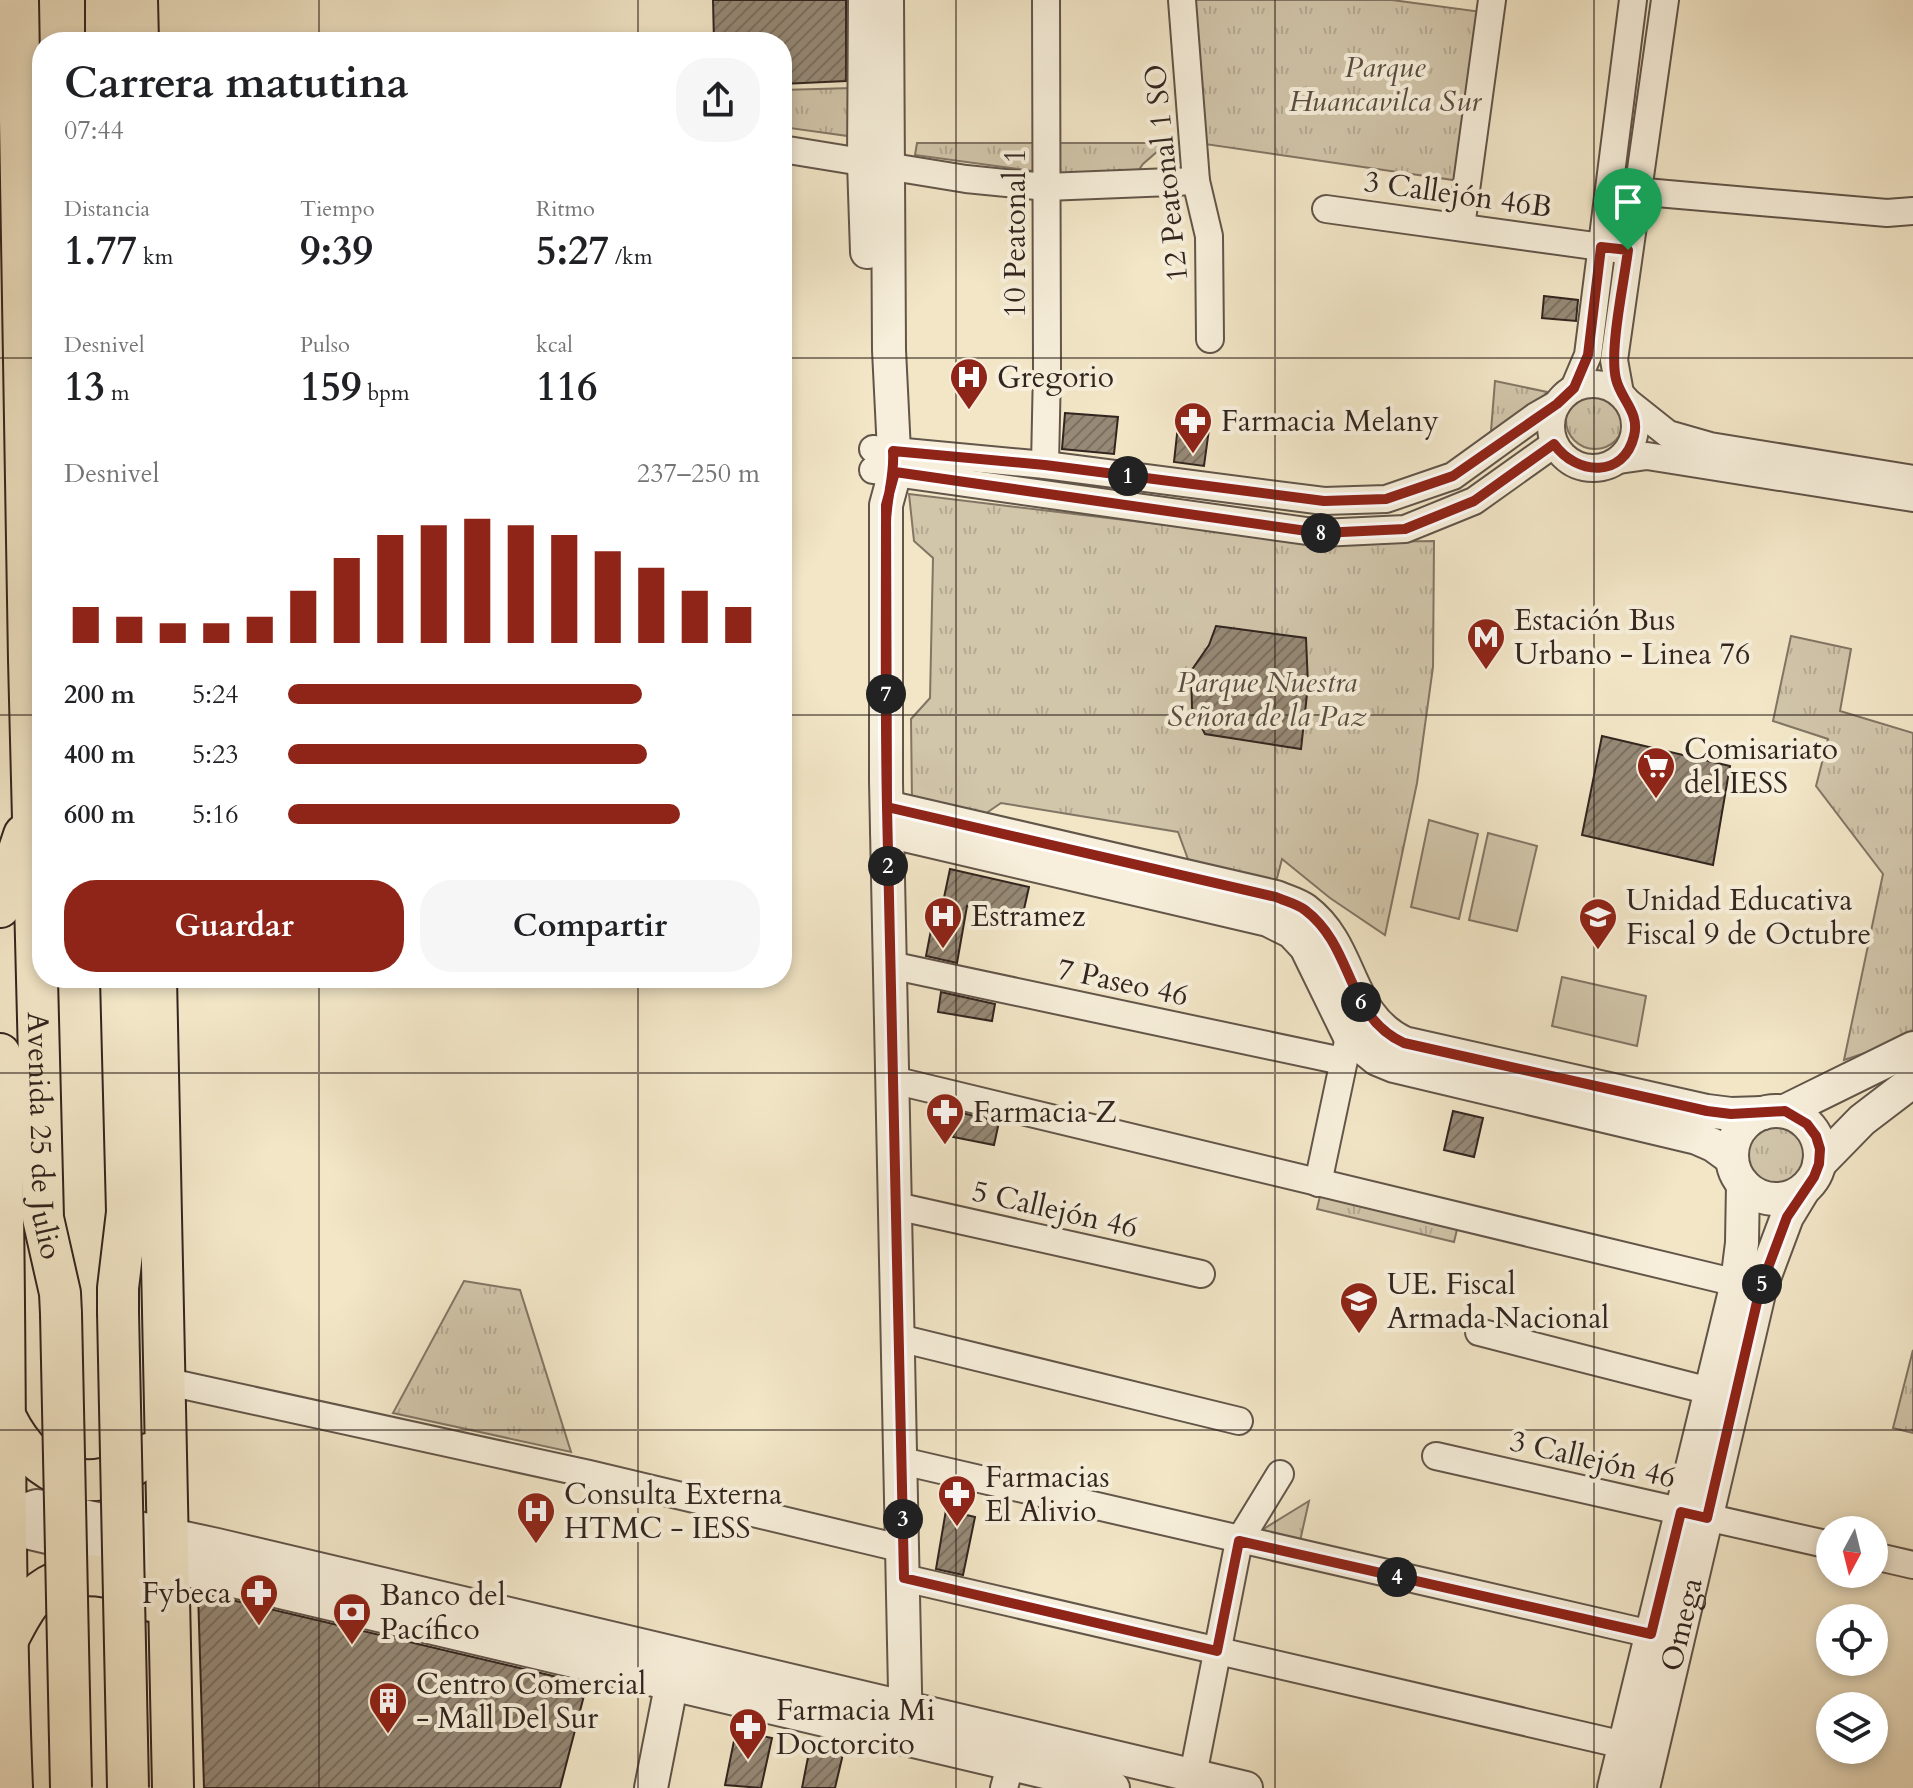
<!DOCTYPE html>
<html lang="es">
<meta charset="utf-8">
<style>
body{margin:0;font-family:Cardo,serif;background:#f6f6f6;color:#202124;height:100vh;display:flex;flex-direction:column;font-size:30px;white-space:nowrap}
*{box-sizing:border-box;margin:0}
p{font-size:26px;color:#757577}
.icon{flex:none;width:44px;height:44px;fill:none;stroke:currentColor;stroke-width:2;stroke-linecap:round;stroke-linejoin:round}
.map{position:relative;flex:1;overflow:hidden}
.sheet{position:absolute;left:32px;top:32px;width:760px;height:956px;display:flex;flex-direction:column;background:#fff;border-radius:32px;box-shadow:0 4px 12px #0003}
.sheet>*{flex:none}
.needle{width:52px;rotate:187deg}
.buttons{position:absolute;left:1816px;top:1516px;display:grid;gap:16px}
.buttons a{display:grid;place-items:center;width:72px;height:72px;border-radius:50%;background:#fff;box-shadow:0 4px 12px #0003;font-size:40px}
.pin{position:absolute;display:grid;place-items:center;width:68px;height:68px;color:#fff;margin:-82px -34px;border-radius:50% 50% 50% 0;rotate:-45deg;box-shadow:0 0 8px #0007}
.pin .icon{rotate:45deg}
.km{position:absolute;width:40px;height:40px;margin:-20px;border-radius:50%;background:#222;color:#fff;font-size:22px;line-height:40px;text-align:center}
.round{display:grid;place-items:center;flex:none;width:84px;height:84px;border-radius:32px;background:#f6f6f6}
.headline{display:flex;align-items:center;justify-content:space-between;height:136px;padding:0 32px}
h1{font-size:44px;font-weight:700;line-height:60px}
.stats{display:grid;grid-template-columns:repeat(3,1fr);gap:12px;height:136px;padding:8px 32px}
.stats div{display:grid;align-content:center}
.stats b{font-size:40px;font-weight:700}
.stats small{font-size:22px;font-weight:400}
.stats p{font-size:22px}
.chart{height:224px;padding:16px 32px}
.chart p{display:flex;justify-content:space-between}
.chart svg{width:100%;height:144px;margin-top:8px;stroke:#8f2418;stroke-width:6}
.cta{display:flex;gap:16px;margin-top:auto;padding:16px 32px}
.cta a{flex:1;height:92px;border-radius:32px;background:#8f2418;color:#fff;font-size:32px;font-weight:700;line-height:92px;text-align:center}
.cta a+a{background:#f6f6f6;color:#202124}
ul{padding:0 32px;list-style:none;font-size:26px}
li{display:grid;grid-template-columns:128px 96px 1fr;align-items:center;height:60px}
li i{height:20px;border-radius:10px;background:#8f2418}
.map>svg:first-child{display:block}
.grass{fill:#d1c5aa;stroke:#827564;stroke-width:2}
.park{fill:url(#park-tufts);stroke:#827564;stroke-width:2}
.building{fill:url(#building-hatch);stroke:#32251f;stroke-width:2}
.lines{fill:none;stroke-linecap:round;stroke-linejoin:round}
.minor-casing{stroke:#625549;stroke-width:30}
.tertiary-casing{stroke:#625549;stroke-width:36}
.primary-casing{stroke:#32251f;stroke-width:44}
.minor{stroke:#f7efdb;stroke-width:26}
.tertiary{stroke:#f7efdb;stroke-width:32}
.primary{stroke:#f2e6c7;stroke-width:40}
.primary-bridge-casing{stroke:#32251f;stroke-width:44;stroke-linecap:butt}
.primary-bridge{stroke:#f2e6c7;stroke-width:40}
.route-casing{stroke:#fff;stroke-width:16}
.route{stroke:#8f2418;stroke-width:10}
.grid{fill:none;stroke:#32251f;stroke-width:2;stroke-opacity:0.55}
.labels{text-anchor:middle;stroke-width:8;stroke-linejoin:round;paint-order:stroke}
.park-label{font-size:30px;font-style:italic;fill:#5a4d42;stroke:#f7efdb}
.street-label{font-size:30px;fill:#32251f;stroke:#f7efdb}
.poi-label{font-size:30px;fill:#32251f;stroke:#f7efdb;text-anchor:start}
</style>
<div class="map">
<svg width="1913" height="1788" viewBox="0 0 1913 1788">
<defs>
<pattern id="park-tufts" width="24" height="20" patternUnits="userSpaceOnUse" patternTransform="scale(2)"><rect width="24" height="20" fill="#d1c5aa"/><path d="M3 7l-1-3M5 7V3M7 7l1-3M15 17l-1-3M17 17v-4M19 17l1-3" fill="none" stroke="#b4a992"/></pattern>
<pattern id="building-hatch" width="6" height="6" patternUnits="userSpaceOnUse" patternTransform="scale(2)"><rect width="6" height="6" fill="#968976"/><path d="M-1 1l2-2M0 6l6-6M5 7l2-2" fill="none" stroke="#7b7060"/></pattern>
</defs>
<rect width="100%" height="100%" fill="#f2e6c7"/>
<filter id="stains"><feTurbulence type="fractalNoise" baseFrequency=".0025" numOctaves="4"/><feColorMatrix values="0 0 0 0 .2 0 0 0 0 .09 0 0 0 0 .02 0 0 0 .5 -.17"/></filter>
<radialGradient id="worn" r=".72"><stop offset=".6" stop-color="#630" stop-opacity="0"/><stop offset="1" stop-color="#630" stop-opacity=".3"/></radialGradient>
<g class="grass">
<path d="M1429 820 1478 834 1459 919 1411 907Z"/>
<path d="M1488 833 1537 846 1517 931 1469 920Z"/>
<path d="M1562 977 1646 996 1637 1046 1552 1026Z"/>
</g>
<g class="park">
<path d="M1189 0H1392L1482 12 1460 181 1184 141Z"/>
<path d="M852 88 855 137 782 127V90Z"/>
<path d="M917 143H1167L1143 164 1129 184 915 155Z"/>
<path d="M1495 381 1547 392C1533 410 1511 422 1491 431Z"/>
<circle cx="1595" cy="420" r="29"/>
<path d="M909 494 1315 543 1434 541 1433 667 1417 783 1385 935 1330 898 1282 859 1276 882 1189 862 1178 832 1001 803 982 816 912 802 911 719 930 698 933 558 914 541Z"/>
<path d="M1791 636 1851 649 1840 711 1913 733V1037L1844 1060 1883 874 1816 786 1828 739 1773 721Z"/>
<circle cx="1776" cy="1156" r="31"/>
<path d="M1322 1187 1459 1221 1454 1242 1317 1209Z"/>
<path d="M464 1281 520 1290 571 1452 393 1413Z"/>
<path d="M1913 1350V1433L1893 1428Z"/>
<path d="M1309 1501 1300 1541 1264 1535 1265 1528Z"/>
</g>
<g class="building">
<path d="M713 0H846V81L782 84V42H714Z"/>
<path d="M1544 296 1578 300 1576 321 1542 318Z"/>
<path d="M1065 413 1118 417 1114 454 1062 449Z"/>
<path d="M1178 425 1209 429 1204 466 1174 462Z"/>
<path d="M1216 626 1306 638 1308 685 1301 749 1205 734 1192 708 1191 671 1209 645Z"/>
<path d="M1602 736 1730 766 1713 865 1582 835Z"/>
<path d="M950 869 1029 887 1022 918 967 906 957 963 926 956 931 930 937 931Z"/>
<path d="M941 992 995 1004 992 1021 938 1012Z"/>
<path d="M1453 1111 1483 1118 1474 1157 1444 1150Z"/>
<path d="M958 1112 999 1122 994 1145 953 1137Z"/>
<path d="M946 1510 975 1517 963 1575 936 1569Z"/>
<path d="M198 1592 587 1684 560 1788H204Z"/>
<path d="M736 1731 772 1738 761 1788 725 1785Z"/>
<path d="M810 1747 843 1754 835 1788H802Z"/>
</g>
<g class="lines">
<g class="minor-casing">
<g id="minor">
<path d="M1182 0 1196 181 1209 236 1210 339"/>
<path d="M782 149 966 179 1046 187 1196 181"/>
<path d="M1622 190 1887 213 1913 211"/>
<path d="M1326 209 1616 249"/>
<path d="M1461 227 1492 0"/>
<circle cx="1593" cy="426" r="42"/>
<path d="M1574 388 1588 355 1633 0"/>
<path d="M1620 393 1614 360 1665 0"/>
<path d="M1629 403 1668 434 1710 446 1913 479"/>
<path d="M873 449 1045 465 1324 501 1386 499 1453 476 1536 416 1557 404"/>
<path d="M1619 460 1647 456 1913 498"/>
<path d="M1045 465 1047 369 1046 0"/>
<path d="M873 470 1321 533 1405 529 1474 501 1554 444"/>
<path d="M890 965 1342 1061"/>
<path d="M893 1080 1737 1283"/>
<path d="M1318 1183 1347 1046"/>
<path d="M896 1206 1201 1274"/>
<path d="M1479 1332 1710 1391"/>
<path d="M899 1338 1239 1421"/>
<path d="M164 1381 589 1474 904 1549"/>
<path d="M1436 1456 1830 1545"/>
<path d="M902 1461 1651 1634"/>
<path d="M1874 1556 1913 1565"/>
<path d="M904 1578 1624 1745"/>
<path d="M1193 1775 1239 1541 1280 1474"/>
<path d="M1004 1788 1011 1762"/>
</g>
</g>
<g class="tertiary-casing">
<g id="tertiary">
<path d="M865 0 864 163 867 252"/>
<path d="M887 0 889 350 895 472 886 505V782L906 1738"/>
<path d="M887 807 1276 897C1285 901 1297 904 1305 910 1355 948 1345 1015 1404 1043L1707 1111 1731 1114 1763 1113"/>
<path d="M887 831 1268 920 1292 932 1306 947 1350 1037 1377 1059 1394 1066 1697 1138 1713 1145 1731 1158"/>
<path d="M1785 1111 1913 1048"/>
<circle cx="1776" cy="1155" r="44"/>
<path d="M1819 1164 1862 1120 1913 1081"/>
<path d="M0 1514 6 1516 30 1533 1113 1788"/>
<path d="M6 1516 37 1506 217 1545 1246 1788"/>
<path d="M651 1788 675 1666"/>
<path d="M1614 1788 1737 1283 1742 1243 1743 1184"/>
<path id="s1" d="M1643 1788 1760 1289 1787 1217 1804 1189"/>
</g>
</g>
<g class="primary-casing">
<g id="primary">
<path id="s2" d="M18 0 29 660 43 1218 60 1293 61 1314"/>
<path d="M106 0V42"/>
<path d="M137 0 138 42"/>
<path d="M0 907 24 835"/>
<path d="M156 978 173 1788"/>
<path d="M0 1054C7 1298 2 1543 12 1788"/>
<path d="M118 1312V1288L127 1212 121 978"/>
<path d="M6 1418C36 1479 94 1503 148 1454"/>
<path d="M7 1641C14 1628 20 1615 29 1603 61 1565 117 1568 151 1601"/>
</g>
</g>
<use href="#minor" class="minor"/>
<use href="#tertiary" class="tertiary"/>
<use href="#primary" class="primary"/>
<g class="primary-bridge-casing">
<g id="primary-bridge">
<path d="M118 1312 128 1788"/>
<path d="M61 1314 71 1788"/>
</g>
</g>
<use href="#primary-bridge" class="primary-bridge"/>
</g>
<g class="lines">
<g class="route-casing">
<path id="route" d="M1628 250 1601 247 1588 355 1574 388 1557 404 1453 476 1386 499 1324 501 1045 465 893 451C895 476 886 498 886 524 886 618 885 713 887 807L904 1578 1217 1651 1239 1541 1651 1634 1681 1512 1707 1518 1760 1289 1787 1217 1814 1177 1819 1164 1820 1149 1816 1136 1807 1124 1785 1111 1731 1114 1707 1111 1404 1043C1345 1016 1355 948 1305 910 1297 904 1285 901 1276 897L887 807 886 505 895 472 1321 533 1405 529 1474 501 1554 444C1577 476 1624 478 1634 436 1640 412 1621 400 1616 379 1609 350 1624 283 1628 250"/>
</g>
<use href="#route" class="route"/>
</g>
<path class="grid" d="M319 0V42M638 0V42M956 0V1788M1275 0V1788M1594 0V1788M0 358H42M782 358H1913M0 715H42M782 715H1913M319 978V1788M638 978V1788M0 1073H1913M0 1430H1913"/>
<defs>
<g id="hospital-pin" transform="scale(2)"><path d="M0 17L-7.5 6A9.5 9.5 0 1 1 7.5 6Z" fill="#8f2418" stroke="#f7efdb"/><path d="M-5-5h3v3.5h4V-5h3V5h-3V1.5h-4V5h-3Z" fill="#fff"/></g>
<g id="pharmacy-pin" transform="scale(2)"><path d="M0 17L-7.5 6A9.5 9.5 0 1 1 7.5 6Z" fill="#8f2418" stroke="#f7efdb"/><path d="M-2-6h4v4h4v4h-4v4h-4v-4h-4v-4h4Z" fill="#fff"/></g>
<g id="metro-pin" transform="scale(2)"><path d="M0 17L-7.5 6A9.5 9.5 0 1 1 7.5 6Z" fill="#8f2418" stroke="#f7efdb"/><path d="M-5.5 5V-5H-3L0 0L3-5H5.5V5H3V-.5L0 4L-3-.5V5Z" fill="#fff"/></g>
<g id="supermarket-pin" transform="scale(2)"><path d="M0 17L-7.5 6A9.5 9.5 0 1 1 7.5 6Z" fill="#8f2418" stroke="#f7efdb"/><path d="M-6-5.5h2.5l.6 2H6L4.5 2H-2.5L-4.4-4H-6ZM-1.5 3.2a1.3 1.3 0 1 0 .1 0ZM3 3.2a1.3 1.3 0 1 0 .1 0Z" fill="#fff"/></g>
<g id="school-pin" transform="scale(2)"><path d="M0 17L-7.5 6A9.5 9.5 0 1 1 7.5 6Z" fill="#8f2418" stroke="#f7efdb"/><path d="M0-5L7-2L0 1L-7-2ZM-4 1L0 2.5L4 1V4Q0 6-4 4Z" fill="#fff"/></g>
<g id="bank-pin" transform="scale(2)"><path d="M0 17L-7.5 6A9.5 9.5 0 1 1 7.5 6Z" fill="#8f2418" stroke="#f7efdb"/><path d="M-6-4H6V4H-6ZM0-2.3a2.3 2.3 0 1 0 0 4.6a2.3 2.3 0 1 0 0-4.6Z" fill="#fff"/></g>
<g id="building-pin" transform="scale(2)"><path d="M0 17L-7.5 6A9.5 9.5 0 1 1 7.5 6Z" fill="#8f2418" stroke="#f7efdb"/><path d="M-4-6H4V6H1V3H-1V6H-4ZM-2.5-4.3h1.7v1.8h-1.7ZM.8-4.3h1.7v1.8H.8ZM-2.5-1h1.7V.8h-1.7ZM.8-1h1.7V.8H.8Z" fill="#fff"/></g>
</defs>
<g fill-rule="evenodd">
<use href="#hospital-pin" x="969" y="377"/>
<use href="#pharmacy-pin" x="1193" y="421"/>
<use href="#metro-pin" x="1486" y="637"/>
<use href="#supermarket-pin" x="1656" y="766"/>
<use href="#hospital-pin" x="943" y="916"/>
<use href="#school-pin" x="1598" y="917"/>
<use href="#pharmacy-pin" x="945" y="1112"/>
<use href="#school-pin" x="1359" y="1301"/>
<use href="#pharmacy-pin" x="957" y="1494"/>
<use href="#hospital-pin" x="536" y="1511"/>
<use href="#pharmacy-pin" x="259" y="1593"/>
<use href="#bank-pin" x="352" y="1612"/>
<use href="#building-pin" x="388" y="1701"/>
<use href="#pharmacy-pin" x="748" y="1727"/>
</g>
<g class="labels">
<g class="park-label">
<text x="1385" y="77">Parque<tspan x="1385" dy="34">Huancavilca Sur</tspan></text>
<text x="1267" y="692">Parque Nuestra<tspan x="1267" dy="34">Señora de la Paz</tspan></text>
</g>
<g class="street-label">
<text transform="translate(1166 173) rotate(-96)" y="10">12 Peatonal 1 SO</text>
<text transform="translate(1458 194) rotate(8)" y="10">3 Callejón 46B</text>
<text transform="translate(1015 233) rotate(-90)" y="10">10 Peatonal 1</text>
<text transform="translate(1123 982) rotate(12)" y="10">7 Paseo 46</text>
<text dy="10" stroke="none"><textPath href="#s2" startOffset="1136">Avenida 25 de Julio</textPath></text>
<text transform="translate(1055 1209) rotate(13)" y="10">5 Callejón 46</text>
<text transform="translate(1593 1459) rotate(13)" y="10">3 Callejón 46</text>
<text dy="10" stroke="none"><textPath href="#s1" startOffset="168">Omega</textPath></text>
</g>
<g class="poi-label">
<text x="997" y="387">Gregorio</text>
<text x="1221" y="431">Farmacia Melany</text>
<text x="1514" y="630">Estación Bus<tspan x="1514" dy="34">Urbano - Linea 76</tspan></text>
<text x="1684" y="759">Comisariato<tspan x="1684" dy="34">del IESS</tspan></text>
<text x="1626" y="910">Unidad Educativa<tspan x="1626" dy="34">Fiscal 9 de Octubre</tspan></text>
<text x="971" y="926">Estramez</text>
<text x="973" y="1122">Farmacia Z</text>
<text x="1387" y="1294">UE. Fiscal<tspan x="1387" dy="34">Armada Nacional</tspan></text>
<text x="985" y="1487">Farmacias<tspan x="985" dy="34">El Alivio</tspan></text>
<text x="564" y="1504">Consulta Externa<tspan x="564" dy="34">HTMC - IESS</tspan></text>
<text x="231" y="1603" text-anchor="end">Fybeca</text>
<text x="380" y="1605">Banco del<tspan x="380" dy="34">Pacífico</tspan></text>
<text x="416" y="1694">Centro Comercial<tspan x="416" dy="34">- Mall Del Sur</tspan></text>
<text x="776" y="1720">Farmacia Mi<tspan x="776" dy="34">Doctorcito</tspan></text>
</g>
</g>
<rect width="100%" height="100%" filter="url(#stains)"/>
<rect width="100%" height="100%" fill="url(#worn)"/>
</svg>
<div class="buttons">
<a><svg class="needle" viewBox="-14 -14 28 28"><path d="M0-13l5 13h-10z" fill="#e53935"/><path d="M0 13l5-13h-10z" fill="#757577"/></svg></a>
<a><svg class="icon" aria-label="locate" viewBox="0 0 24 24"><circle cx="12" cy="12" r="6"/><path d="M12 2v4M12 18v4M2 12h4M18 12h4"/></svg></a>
<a><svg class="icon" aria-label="layers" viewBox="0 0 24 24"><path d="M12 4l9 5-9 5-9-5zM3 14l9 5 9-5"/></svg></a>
</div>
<div class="pin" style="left:1628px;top:250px;background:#1e9e55"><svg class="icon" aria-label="arrive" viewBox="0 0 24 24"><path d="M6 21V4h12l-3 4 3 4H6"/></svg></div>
<b class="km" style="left:1128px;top:476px">1</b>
<b class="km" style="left:888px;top:866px">2</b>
<b class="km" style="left:903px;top:1519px">3</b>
<b class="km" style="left:1397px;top:1577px">4</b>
<b class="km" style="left:1762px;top:1284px">5</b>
<b class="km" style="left:1361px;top:1002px">6</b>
<b class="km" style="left:886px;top:694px">7</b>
<b class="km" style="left:1321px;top:533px">8</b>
<section class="sheet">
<div class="headline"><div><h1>Carrera matutina</h1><p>07:44</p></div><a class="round"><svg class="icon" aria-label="share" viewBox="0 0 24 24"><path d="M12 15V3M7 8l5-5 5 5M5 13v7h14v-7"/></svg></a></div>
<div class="stats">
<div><p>Distancia</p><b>1.77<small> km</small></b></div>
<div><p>Tiempo</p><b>9:39</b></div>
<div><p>Ritmo</p><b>5:27<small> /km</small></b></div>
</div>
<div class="stats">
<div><p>Desnivel</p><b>13<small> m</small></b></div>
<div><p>Pulso</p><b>159<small> bpm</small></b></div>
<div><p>kcal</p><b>116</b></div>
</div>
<div class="chart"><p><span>Desnivel</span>237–250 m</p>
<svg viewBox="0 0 160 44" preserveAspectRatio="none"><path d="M5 44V33M15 44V36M25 44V38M35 44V38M45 44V36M55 44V28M65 44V18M75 44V11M85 44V8M95 44V6M105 44V8M115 44V11M125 44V16M135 44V21M145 44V28M155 44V33"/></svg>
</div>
<ul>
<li><b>200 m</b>5:24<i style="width:75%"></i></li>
<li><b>400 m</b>5:23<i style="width:76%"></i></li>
<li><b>600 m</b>5:16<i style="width:83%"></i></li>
</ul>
<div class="cta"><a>Guardar</a><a>Compartir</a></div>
</section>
</div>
